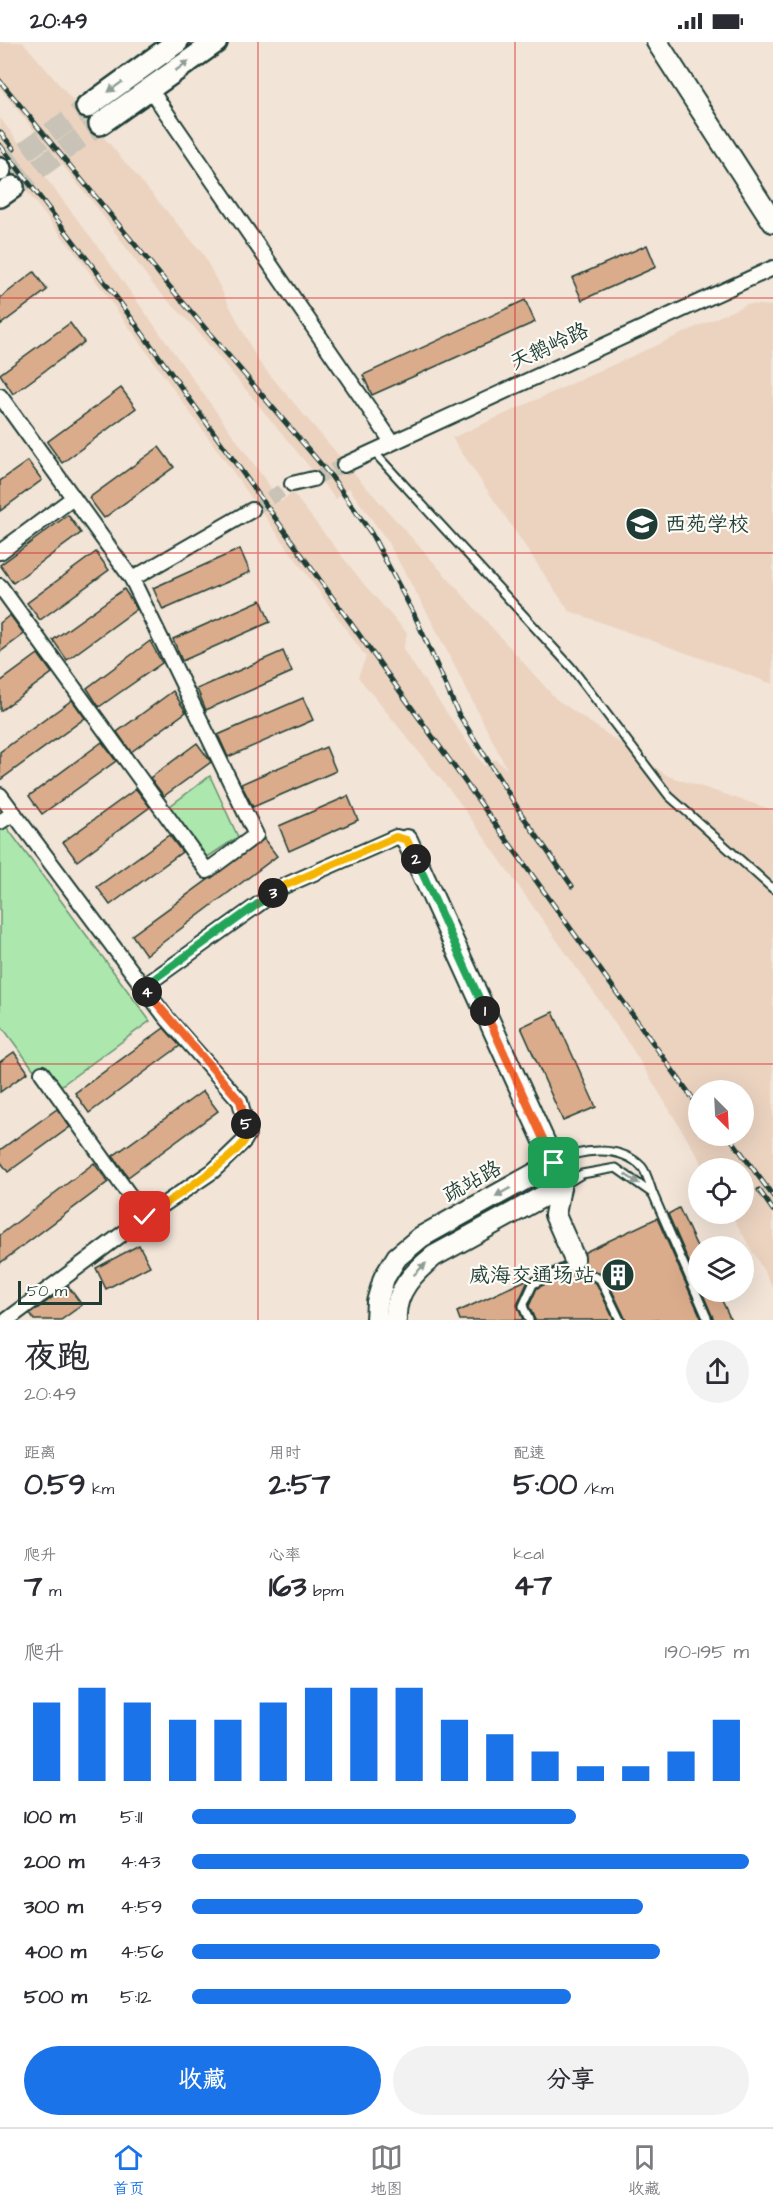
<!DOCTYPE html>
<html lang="zh">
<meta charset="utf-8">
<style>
body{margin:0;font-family:"Architects Daughter","LXGW WenKai TC",sans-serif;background:#f2f2f3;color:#2b2b33;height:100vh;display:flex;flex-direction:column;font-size:22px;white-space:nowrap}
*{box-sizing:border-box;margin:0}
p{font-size:20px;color:#7c7c81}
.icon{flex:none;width:33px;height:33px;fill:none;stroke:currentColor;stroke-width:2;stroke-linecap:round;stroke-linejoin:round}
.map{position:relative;height:1278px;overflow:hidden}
.details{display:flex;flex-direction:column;background:#fff;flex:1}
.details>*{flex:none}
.needle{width:39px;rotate:156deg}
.fabs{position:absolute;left:688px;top:1038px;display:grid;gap:12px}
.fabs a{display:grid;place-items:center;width:66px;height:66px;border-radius:50%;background:#fff;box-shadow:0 6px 24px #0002;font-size:30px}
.scale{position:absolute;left:18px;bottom:15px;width:84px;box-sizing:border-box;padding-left:6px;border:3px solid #1f3d34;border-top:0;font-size:16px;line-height:21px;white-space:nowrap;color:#1f3d34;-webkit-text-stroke:4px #fdfcf7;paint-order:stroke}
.pin{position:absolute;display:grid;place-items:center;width:51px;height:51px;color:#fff;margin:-26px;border-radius:12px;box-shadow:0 3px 9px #0006}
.km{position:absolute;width:30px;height:30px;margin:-15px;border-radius:50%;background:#222;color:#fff;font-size:16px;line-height:30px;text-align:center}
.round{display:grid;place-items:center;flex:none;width:63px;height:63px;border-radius:32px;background:#f2f2f3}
.overview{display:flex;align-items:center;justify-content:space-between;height:102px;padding:0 24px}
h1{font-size:33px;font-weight:800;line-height:45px}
.figures{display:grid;grid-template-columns:repeat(3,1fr);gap:9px;height:102px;padding:6px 24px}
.figures div{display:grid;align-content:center}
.figures b{font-size:30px;font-weight:800}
.figures small{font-size:16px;font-weight:400}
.figures p{font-size:16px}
.chart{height:168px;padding:12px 24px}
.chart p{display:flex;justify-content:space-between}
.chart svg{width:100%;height:108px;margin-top:6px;stroke:#1a73e8;stroke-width:6}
.action{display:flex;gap:12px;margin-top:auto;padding:12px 24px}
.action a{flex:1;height:69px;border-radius:36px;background:#1a73e8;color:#fff;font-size:24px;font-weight:800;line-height:69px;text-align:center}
.action a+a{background:#f2f2f3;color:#2b2b33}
ul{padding:0 24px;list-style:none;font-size:20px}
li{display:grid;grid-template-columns:96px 72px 1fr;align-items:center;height:45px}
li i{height:15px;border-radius:8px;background:#1a73e8}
.status{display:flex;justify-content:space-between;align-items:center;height:42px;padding:0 30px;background:#fff;direction:ltr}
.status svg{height:16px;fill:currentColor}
.dock{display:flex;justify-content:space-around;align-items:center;height:84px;border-top:2px solid #e1e1e2;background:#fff;font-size:16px;color:#7c7c81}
.dock a{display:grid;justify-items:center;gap:3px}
.dock .selected{color:#1a73e8}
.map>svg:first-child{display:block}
.built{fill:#ebd3c0;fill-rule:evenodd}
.green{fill:#ace7ad;stroke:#669270;stroke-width:1.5}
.building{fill:#daac8c;stroke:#1f3d34;stroke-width:1.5}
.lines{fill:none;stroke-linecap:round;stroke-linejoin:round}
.street-tunnel{stroke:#c8c3b6;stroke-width:14;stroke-dasharray:14 7;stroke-linecap:butt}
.primary-tunnel{stroke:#c8c3b6;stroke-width:21;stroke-dasharray:21 10;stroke-linecap:butt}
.lane-casing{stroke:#1f3d34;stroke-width:11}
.street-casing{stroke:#1f3d34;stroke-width:18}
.secondary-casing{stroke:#1f3d34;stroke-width:24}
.primary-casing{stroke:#1f3d34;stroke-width:26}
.lane{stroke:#fdfcf7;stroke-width:7}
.street{stroke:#fdfcf7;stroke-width:14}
.secondary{stroke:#fdfcf7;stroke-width:20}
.primary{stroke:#fdfcf7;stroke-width:21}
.rail-casing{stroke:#1f3d34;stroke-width:5}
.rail{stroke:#fdfcf7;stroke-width:3;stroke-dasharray:9;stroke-linecap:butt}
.oneway{fill:#8e9c96}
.split-1-casing{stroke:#fff;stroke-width:12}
.split-2-casing{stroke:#fff;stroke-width:12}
.split-3-casing{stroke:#fff;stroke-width:12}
.split-4-casing{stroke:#fff;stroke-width:12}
.split-5-casing{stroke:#fff;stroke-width:12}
.split-6-casing{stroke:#fff;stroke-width:12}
.split-1{stroke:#f0652b;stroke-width:8}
.split-2{stroke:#22a559;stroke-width:8}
.split-3{stroke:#f5b400;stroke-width:8}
.split-4{stroke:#22a559;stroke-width:8}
.split-5{stroke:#f0652b;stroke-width:8}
.split-6{stroke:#f5b400;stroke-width:8}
.grid{fill:none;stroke:#d62828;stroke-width:1.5;stroke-opacity:0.55}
.labels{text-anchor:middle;stroke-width:4.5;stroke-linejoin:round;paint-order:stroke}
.street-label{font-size:21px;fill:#1f3d34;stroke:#fdfcf7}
.poi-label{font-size:21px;fill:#1f3d34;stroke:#fdfcf7;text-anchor:start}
</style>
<div class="status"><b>20:49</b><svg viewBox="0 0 49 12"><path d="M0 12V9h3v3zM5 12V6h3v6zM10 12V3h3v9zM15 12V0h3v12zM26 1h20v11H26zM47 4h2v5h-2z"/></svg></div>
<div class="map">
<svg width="773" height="1278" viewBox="0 0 773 1278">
<rect width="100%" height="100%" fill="#f2e4d7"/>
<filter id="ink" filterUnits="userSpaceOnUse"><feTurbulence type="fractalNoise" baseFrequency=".0167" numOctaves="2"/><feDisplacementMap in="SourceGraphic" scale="12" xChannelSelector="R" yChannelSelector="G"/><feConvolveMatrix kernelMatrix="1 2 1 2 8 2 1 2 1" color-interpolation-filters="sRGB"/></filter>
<g filter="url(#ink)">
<g class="built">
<path d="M0 0H23L203 212 258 319 359 437 556 657 668 734 773 768V1245L731 1172H744V1126H705L633 1008 597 955 457 757 358 635 366 615 80 217 0 116V76L96 202 281 460 292 450 363 541 407 591 403 608 484 724 495 717 507 727 428 572 386 497 349 446 336 457 194 285 154 244 98 167 0 46ZM699 1048H744V1094H699Z"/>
<path d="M747 262 773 264V642L569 569 452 396Z"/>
</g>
<g class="green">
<path d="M210 734 238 795 203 818 166 767Z"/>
<path d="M5 783 150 979 51 1051 0 982V786Z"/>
</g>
<g class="building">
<path d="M647 203 656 225 582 258 572 236Z"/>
<path d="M34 230 47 248 0 283V256Z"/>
<path d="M525 258 535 280 372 353 363 333Z"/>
<path d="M70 281 84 300 13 352 0 332Z"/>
<path d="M121 346 136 366 62 421 47 400Z"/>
<path d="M159 405 174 425 104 476 89 456Z"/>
<path d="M28 419 42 438 0 469V439Z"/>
<path d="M68 473 81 491 13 541 0 523Z"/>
<path d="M240 507 250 530 163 568 153 546Z"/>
<path d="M96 510 109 528 40 578 27 561Z"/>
<path d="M124 547 137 567 67 618 53 598Z"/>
<path d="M261 558 270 580 182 619 173 597Z"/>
<path d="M10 573 24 592 0 610V581Z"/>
<path d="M150 599 162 621 99 665 87 646Z"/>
<path d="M283 609 292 630 206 668 197 647Z"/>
<path d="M38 612 52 631 0 669V640Z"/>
<path d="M173 649 186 670 131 710 117 690Z"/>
<path d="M303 656 313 678 228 715 218 693Z"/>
<path d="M72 658 85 676 0 738V710Z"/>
<path d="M102 700 116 719 42 772 29 754Z"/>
<path d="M197 701 211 720 164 754 150 736Z"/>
<path d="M326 705 336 729 253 765 241 742Z"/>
<path d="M136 747 150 765 77 819 63 800Z"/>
<path d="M348 754 358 778 289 809 279 784Z"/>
<path d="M169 793 182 810 110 863 97 845Z"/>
<path d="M264 797 277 814 146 913 132 893Z"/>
<path d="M553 970 596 1065 563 1079 521 985Z"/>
<path d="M164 986 180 1004 89 1071 75 1051Z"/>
<path d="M14 1010 28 1030 0 1050V1020Z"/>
<path d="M203 1049 218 1069 128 1135 113 1114Z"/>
<path d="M57 1067 70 1085 8 1130 0 1119V1108Z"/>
<path d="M94 1121 108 1140 0 1221V1193Z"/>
<path d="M679 1166 699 1209V1243L668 1172Z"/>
<path d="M657 1176 702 1278H626L605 1234 583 1223 585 1210Z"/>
<path d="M139 1203 150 1224 106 1247 96 1226Z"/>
<path d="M563 1221 528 1239 517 1263 523 1278H460L457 1270Z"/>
<path d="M571 1230 596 1241 614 1278H535L529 1264 537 1246Z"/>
<path d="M68 1244 82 1263 61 1278H34L30 1272Z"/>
<path d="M702 1250H718L731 1278H714Z"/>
</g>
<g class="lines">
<g class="street-tunnel">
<path d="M313 437 344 423"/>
<path d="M252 468 292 442"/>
</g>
<g class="primary-tunnel">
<path d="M0 127 87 65"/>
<path d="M13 145 100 82"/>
</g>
<g class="lane-casing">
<g id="lane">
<path d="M373 409 571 625 669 754 773 847"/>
<path d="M557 1120C581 1106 621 1103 642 1125 647 1131 650 1144 653 1152L616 1126 582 1132 562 1144"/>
<path d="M653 1152 708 1278"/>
<path d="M529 1278 523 1264 533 1242 571 1224 600 1237 620 1278"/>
</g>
</g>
<g class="street-casing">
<g id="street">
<path d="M150 47 392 400"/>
<path d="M0 354 132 537 256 793 207 829 0 544"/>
<path d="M344 423 773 226"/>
<path d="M292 442 313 437"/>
<path d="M0 510 73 456"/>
<path d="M132 537 252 468"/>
<path d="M0 753 165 974 240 1059 248 1092 244 1099 213 1129 145 1175"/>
<path d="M0 780 14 771"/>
<path d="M143 945 284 844 396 795 407 798"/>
<path d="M7 1278 145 1175 42 1031"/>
</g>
</g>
<g class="secondary-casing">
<g id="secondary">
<path d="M657 0 773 180"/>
<path d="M407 798 554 1121 560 1145 555 1173 574 1216"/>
<path d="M376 1278 377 1260 384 1236 397 1215 421 1195 554 1121"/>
<path d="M396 1278C394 1250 414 1230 434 1214L560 1145"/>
</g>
</g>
<g class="primary-casing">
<g id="primary">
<path d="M87 65 177 0"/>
<path d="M100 82 216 0"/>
<path d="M0 128V127"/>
<path d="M0 154 13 145"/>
</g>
</g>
<use href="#lane" class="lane"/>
<use href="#street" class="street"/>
<use href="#secondary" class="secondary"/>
<use href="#primary" class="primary"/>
<g class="rail-casing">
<g id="rail">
<path d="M0 39 170 245 331 434 371 491 414 572 458 671 522 773 572 844"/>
<path d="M0 90 14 107"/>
<path d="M0 103 119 259 699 1065"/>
<path d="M729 1094 773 1154"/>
<path d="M759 1148 773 1168"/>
</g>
</g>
<use href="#rail" class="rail"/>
</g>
<defs><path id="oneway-solid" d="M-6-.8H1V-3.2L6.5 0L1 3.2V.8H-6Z" transform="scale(1.5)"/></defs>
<g class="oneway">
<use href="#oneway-solid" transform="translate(182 24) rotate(-36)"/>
<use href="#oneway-solid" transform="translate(115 45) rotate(144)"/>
<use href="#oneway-solid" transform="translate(632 1137) rotate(33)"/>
<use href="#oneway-solid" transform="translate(503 1150) rotate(151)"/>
<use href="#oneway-solid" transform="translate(420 1227) rotate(-44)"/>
</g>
</g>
<g class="lines" filter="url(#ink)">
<g class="split-1-casing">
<path id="split-1" d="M485 969 554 1121"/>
</g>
<g class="split-2-casing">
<path id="split-2" d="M416 817 485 969"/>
</g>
<g class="split-3-casing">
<path id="split-3" d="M273 851 284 844 396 795 407 798 416 817"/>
</g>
<g class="split-4-casing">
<path id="split-4" d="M147 950 143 945 273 851"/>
</g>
<g class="split-5-casing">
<path id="split-5" d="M147 950 240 1059 246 1082"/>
</g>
<g class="split-6-casing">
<path id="split-6" d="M145 1175C163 1163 247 1110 248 1091 248 1088 246 1085 246 1082"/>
</g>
<use href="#split-1" class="split-1"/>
<use href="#split-2" class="split-2"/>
<use href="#split-3" class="split-3"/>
<use href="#split-4" class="split-4"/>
<use href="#split-5" class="split-5"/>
<use href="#split-6" class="split-6"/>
</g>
<path class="grid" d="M258 0V1278M515 0V1278M0 256H773M0 511H773M0 767H773M0 1022H773"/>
<defs>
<g id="school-disc" transform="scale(1.725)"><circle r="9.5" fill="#1f3d34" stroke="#fdfcf7"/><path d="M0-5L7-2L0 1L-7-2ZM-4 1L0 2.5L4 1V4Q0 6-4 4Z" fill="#fff"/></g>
<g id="building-disc" transform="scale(1.725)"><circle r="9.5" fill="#1f3d34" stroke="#fdfcf7"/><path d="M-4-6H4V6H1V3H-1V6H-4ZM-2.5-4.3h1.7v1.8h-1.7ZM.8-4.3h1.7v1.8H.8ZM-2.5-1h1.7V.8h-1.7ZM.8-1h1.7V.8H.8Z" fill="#fff"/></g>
</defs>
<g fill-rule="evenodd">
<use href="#school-disc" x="642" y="482"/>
<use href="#building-disc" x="618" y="1233"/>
</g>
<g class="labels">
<g class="street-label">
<text transform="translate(549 304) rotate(-25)" y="7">天鹅岭路</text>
<text transform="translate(472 1139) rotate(-29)" y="7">疏站路</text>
</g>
<g class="poi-label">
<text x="665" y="489">西苑学校</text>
<text x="595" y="1240" text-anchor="end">威海交通场站</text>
</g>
</g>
</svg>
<div class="fabs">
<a><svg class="needle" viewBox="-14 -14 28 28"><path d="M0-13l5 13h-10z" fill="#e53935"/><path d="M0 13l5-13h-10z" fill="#7c7c81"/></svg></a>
<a><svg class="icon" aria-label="locate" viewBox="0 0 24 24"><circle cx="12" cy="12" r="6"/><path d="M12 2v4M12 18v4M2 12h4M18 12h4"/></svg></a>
<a><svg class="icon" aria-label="layers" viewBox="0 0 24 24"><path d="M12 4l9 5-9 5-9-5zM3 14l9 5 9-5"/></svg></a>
</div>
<div class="scale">50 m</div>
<div class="pin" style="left:554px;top:1121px;background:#1e9e55"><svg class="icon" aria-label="arrive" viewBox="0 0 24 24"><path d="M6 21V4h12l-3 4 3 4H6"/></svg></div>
<div class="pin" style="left:145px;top:1175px;background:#d93025"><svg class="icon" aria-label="check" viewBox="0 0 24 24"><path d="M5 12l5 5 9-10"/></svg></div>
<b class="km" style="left:485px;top:969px">1</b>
<b class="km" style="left:416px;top:817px">2</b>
<b class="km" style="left:273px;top:851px">3</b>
<b class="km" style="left:147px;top:950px">4</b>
<b class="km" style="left:246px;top:1082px">5</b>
</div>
<section class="details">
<div class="overview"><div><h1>夜跑</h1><p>20:49</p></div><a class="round"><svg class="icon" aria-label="share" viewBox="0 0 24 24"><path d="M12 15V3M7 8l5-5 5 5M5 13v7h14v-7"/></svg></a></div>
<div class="figures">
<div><p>距离</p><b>0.59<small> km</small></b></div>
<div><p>用时</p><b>2:57</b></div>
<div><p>配速</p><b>5:00<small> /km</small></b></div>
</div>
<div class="figures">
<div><p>爬升</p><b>7<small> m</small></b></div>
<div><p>心率</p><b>163<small> bpm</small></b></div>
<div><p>kcal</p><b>47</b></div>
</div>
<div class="chart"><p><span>爬升</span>190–195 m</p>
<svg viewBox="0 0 160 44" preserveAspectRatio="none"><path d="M5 44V12M15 44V6M25 44V12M35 44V19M45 44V19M55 44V12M65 44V6M75 44V6M85 44V6M95 44V19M105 44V25M115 44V32M125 44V38M135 44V38M145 44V32M155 44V19"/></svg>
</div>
<ul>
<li><b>100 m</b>5:11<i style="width:69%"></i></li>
<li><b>200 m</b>4:43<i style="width:100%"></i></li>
<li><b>300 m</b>4:59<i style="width:81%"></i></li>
<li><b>400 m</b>4:56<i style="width:84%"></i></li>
<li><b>500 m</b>5:12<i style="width:68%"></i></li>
</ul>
<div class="action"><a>收藏</a><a>分享</a></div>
</section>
<nav class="dock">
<a class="selected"><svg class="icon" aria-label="home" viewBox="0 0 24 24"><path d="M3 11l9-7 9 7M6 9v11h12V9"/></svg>首页</a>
<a><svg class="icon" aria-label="map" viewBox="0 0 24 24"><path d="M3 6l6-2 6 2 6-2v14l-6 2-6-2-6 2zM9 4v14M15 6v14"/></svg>地图</a>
<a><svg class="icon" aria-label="saved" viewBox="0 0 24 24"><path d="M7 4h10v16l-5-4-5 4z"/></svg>收藏</a>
</nav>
